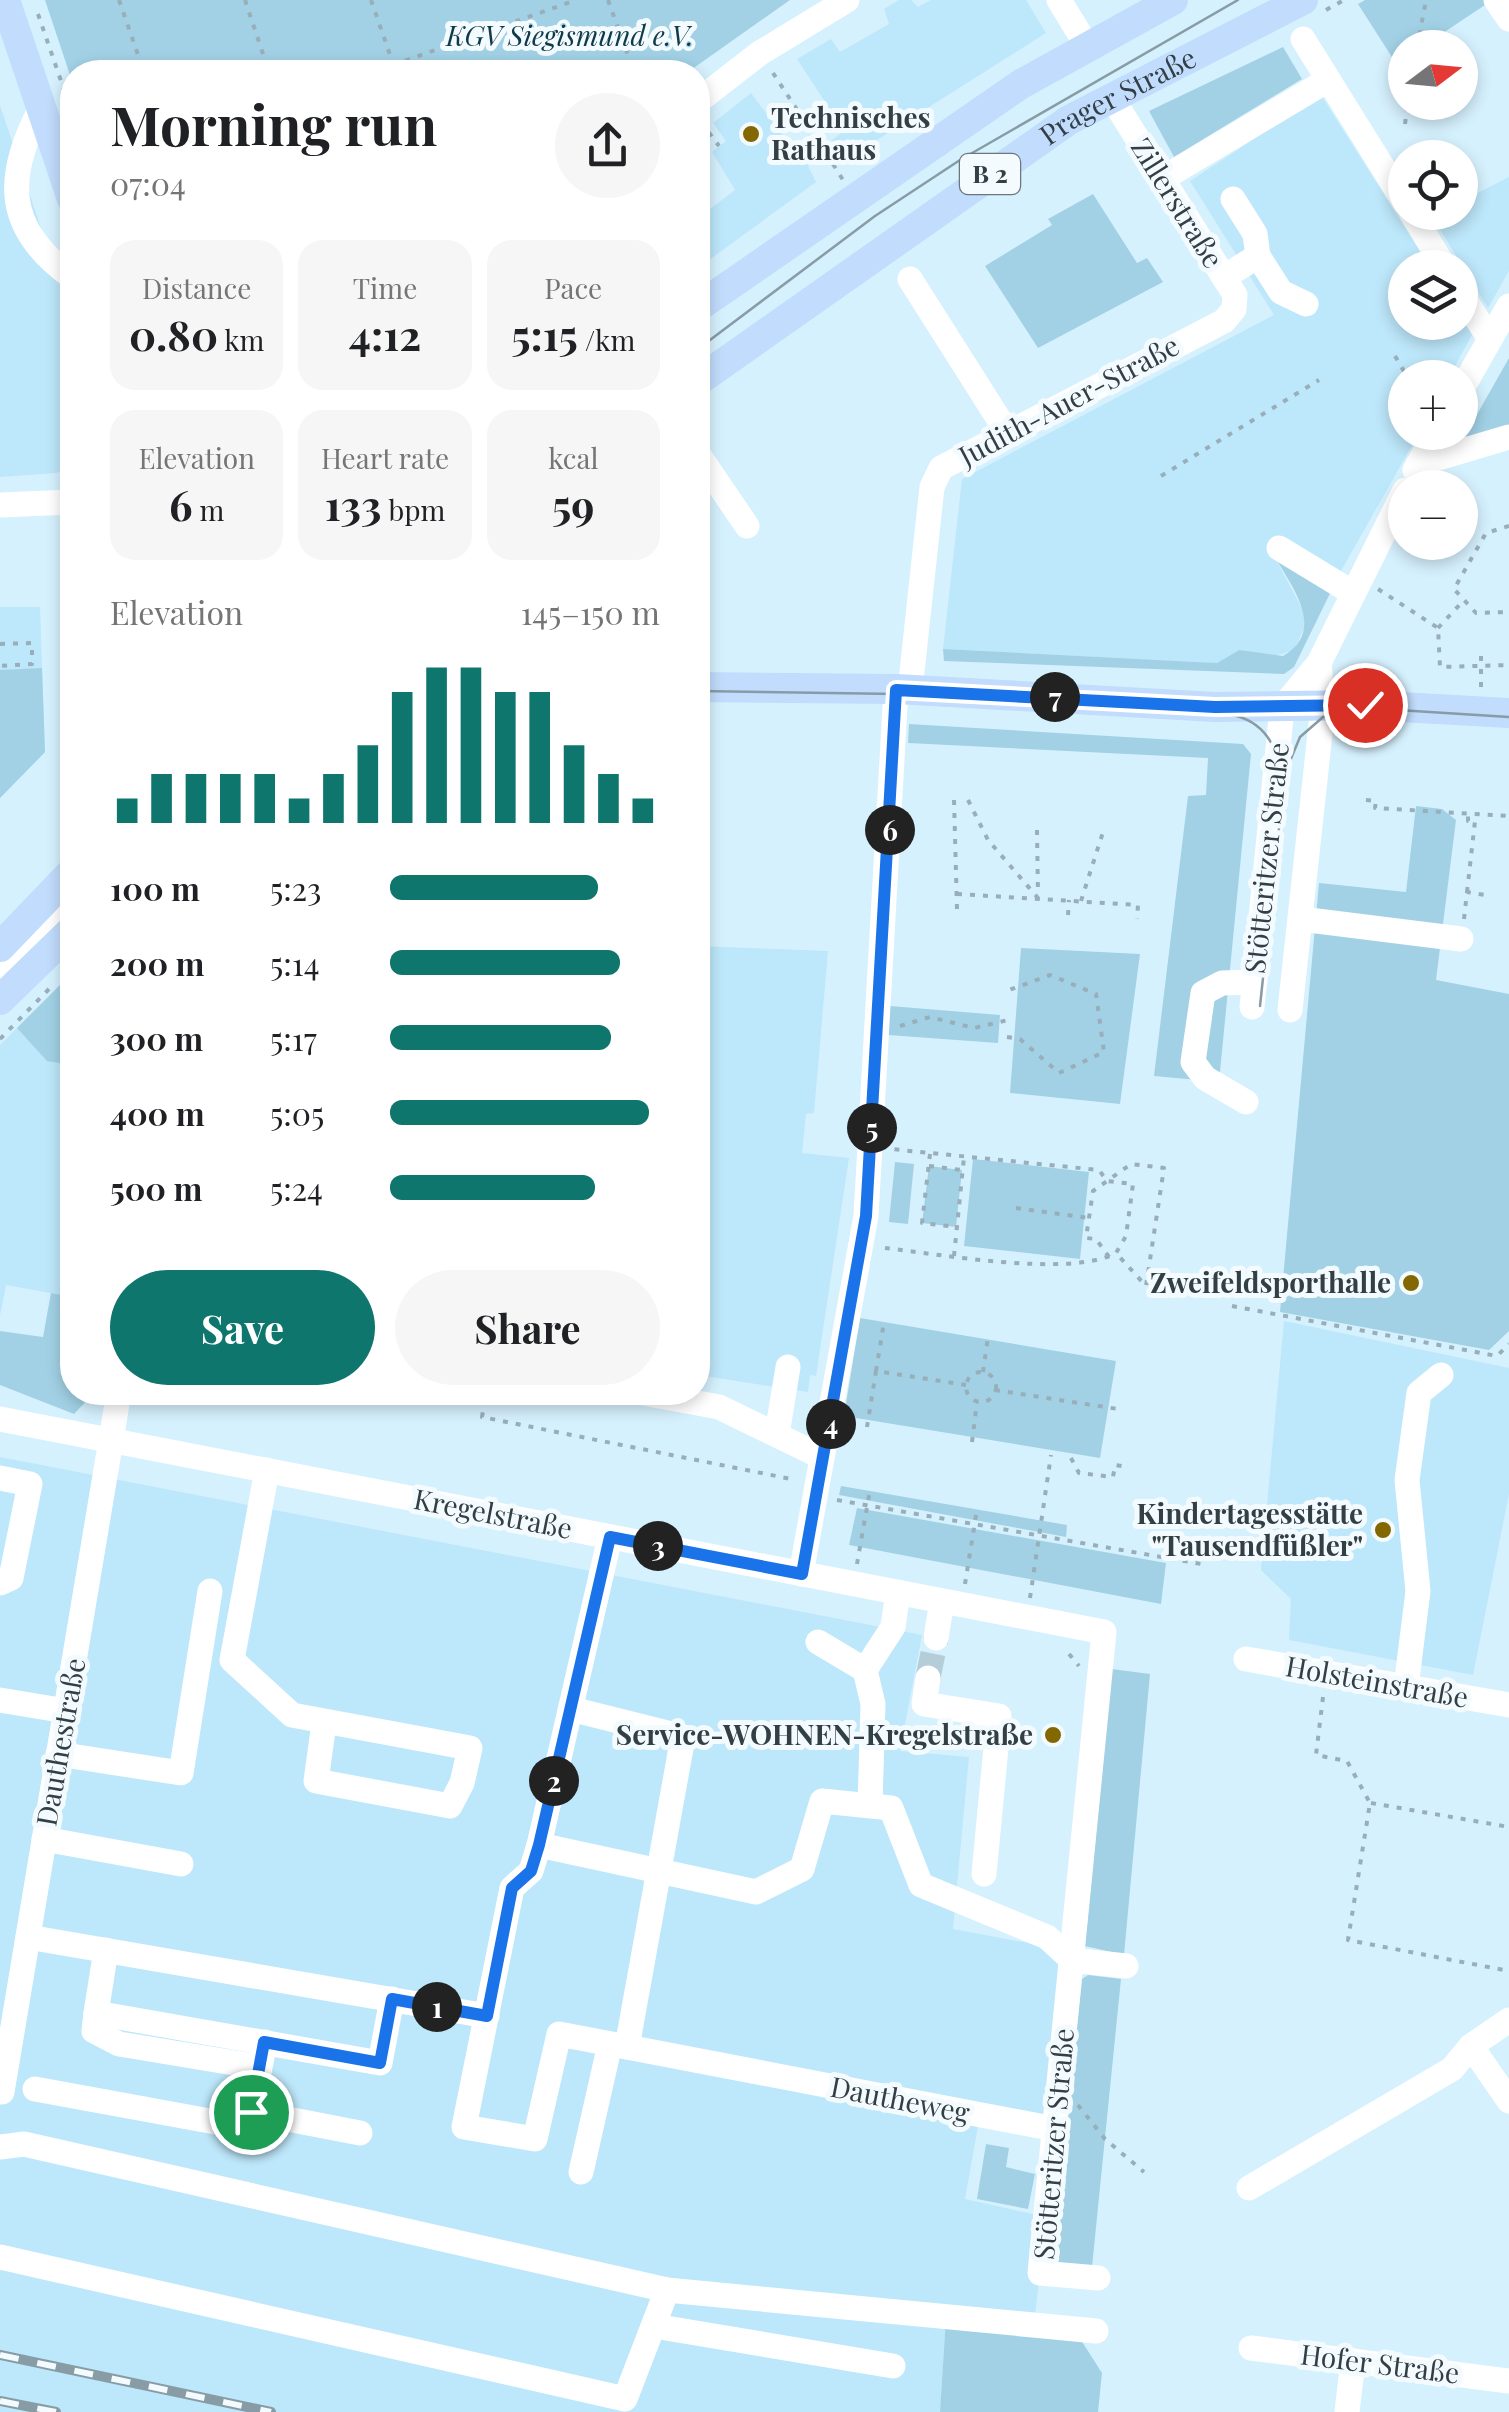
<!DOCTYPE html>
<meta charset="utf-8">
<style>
body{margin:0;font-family:"Playfair Display",serif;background:#f6f6f6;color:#202124;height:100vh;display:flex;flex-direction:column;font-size:38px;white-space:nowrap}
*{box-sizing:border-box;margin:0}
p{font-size:32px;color:#757577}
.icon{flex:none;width:55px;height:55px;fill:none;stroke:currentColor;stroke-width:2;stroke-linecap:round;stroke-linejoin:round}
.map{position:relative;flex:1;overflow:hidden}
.sheet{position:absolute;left:60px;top:60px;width:650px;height:1345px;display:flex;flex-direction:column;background:#fff;border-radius:40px;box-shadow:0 5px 15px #0003}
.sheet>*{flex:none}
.needle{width:65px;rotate:74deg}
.controls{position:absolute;left:1388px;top:30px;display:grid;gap:20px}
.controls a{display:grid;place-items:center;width:90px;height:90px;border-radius:50%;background:#fff;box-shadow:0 5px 15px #0003;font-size:50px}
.pin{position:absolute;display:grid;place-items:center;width:85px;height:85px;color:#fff;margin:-42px;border:5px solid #fff;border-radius:50%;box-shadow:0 2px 10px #0007}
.km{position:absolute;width:50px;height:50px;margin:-25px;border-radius:50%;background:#222;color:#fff;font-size:28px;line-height:50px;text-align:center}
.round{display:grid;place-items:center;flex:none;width:105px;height:105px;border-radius:52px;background:#f6f6f6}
.summary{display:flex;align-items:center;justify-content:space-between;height:170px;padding:0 50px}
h1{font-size:55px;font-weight:700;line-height:75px}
.figures{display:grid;grid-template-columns:repeat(3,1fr);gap:15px;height:170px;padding:10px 50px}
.figures div{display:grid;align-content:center;border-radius:25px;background:#f6f6f6;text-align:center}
.figures b{font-size:42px;font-weight:700}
.figures small{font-size:28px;font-weight:400}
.figures p{font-size:28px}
.chart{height:280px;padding:20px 50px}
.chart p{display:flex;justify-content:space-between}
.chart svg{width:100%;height:180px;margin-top:10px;stroke:#0f766e;stroke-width:6}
.primary-button{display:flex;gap:20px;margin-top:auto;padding:20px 50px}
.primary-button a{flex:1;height:115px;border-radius:60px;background:#0f766e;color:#fff;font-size:40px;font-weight:700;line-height:115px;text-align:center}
.primary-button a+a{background:#f6f6f6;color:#202124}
ul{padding:0 50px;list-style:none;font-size:32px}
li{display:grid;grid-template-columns:160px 120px 1fr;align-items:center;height:75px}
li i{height:25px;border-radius:12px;background:#0f766e}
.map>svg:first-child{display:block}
.built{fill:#bde7fa}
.green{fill:#a2d1e5}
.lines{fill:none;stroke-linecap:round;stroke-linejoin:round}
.minor-tunnel{stroke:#b5cdd9;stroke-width:25;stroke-dasharray:25 12;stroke-linecap:butt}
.path{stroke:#98aeb9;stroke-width:4;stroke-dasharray:5 8;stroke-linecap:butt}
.minor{stroke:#fff;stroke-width:25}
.major{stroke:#c1dcfc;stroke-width:30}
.tram{stroke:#889ca5;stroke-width:2.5}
.rail-casing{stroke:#889ca5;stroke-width:10}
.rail{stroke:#f4fbfe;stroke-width:6;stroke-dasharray:19;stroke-linecap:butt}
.route-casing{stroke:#fff;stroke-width:20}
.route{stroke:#1a73e8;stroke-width:12}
.poi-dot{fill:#836700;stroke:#f4fbfe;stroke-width:4}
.labels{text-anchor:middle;stroke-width:10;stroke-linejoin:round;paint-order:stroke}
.shield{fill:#f4fbfe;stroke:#6c777c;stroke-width:2.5}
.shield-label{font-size:25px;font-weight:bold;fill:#323f45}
.park-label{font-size:28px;font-style:italic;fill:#0e3a4a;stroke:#f4fbfe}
.street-label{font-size:28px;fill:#323f45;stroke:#f4fbfe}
.poi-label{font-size:28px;font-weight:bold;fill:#323f45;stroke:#f4fbfe;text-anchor:end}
</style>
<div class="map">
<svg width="1509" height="2412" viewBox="0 0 1509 2412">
<rect width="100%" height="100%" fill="#d6f1fe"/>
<g class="built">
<path d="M899 0H911L918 7 931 0H1026L1046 33 858 152 848 138 808 166 816 182 698 268V218L735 190 712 152 726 141 713 123 751 93 803 163 844 131 797 59 831 39 840 52 889 24 884 9Z"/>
<path d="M1321 95 1430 267 1405 268V322H1460V316L1472 335 1449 377 1405 378V432L1419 433 1341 571 1274 556 1305 614 1304 628 1294 650 1272 657 1239 650 1217 663 943 649 962 479 1274 315 1190 181Z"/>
<path d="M0 105 72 321V467L56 473 0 477Z"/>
<path d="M1509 177V271L1488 308 1432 216 1460 212V202Z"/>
<path d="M0 607H40L45 752 0 798Z"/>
<path d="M698 946 828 951 814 1113 806 1114 802 1153 849 1158 816 1376 810 1375 808 1392 698 1375Z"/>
<path d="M72 973V1297L6 1285 0 1316V1045Z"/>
<path d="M1284 1321 1509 1368V1494L1473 1675 1289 1640 1291 1599 1261 1570Z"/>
<path d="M0 1457 922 1635 900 1751 969 1757 953 1929 1060 1949 1055 2129 980 2115 965 2199 1046 2217 1034 2325 946 2317 940 2412H0Z"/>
</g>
<g class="green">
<path d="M45 0H790L688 72H72V81Z"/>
<path d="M1365 0H1487L1488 3 1422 47 1405 48V59L1397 65 1358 4Z"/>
<path d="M1283 47 1302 79 1174 157 1149 111Z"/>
<path d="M1093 194 1137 263 1147 258 1163 282 1038 348 985 266 1052 225 1048 219Z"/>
<path d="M1509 358V426L1471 438 1460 434V410L1475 418Z"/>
<path d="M1274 556 1341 571 1294 667 1284 674 944 661 943 649 1217 663 1239 650 1283 656C1327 631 1292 586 1274 556Z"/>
<path d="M42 668 45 752 0 798V670Z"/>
<path d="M909 724 1243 744 1251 754 1219 1082 1154 1076 1188 796 1206 795 1208 758 908 743Z"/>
<path d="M1416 806 1442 809 1456 820 1436 980 1509 994V1331L1489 1350 1280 1312 1319 883 1406 892Z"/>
<path d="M1021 948 1140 954 1120 1104 1010 1093Z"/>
<path d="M72 973V1065L47 1061 17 1028Z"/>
<path d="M890 1006 1000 1015 998 1043 888 1035Z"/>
<path d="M973 1159 1089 1172 1080 1259 964 1246Z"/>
<path d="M895 1162 914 1164 908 1224 889 1222Z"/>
<path d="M929 1166 962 1170 956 1227 922 1223Z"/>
<path d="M51 1293 72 1297V1392L94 1393 74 1414 0 1385V1331L43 1337Z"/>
<path d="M860 1318 1116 1361 1100 1458 844 1416Z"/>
<path d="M841 1486 1067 1525 1066 1537 839 1495Z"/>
<path d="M857 1508 1166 1563 1161 1604 849 1545Z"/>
<path d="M1112 1669 1150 1674 1124 1955 1085 1946Z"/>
<path d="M1088 1975 1121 1979 1092 2267 1058 2263 1053 2258 1082 1979Z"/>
<path d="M986 2144 1009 2148 1006 2167 1035 2174 1028 2209 977 2199Z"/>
<path d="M946 2317 1074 2329 1102 2373 1098 2412H940Z"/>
</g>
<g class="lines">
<path class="minor-tunnel" d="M928 1678 936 1638"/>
<g class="path">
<path d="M119 0 144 72"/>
<path d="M245 0 269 72"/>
<path d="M371 0 396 72"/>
<path d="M608 0 634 72"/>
<path d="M1326 10 1344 0"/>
<path d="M38 14 72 113"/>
<path d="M1417 48 1426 0"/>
<path d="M393 65 576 0"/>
<path d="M773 73 822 148"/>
<path d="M701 122 719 146"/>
<path d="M1405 124 1408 102"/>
<path d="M826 153 843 180"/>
<path d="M1395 356 1408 378"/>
<path d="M1161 476 1319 380"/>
<path d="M1509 526 1486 533 1454 589 1476 613 1509 612"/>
<path d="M1378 589 1438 628 1440 667 1509 665"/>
<path d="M1438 628 1464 600"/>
<path d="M0 644 32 643V664L0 666"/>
<path d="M1481 656V687"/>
<path d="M954 800 957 909"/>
<path d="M968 800 988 840 1038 898"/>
<path d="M1366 800 1376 801 1375 808 1509 816"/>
<path d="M1037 830 1038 895"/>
<path d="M1467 892 1475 821H1468V814"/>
<path d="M957 894 1138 905 1137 919"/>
<path d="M1081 901 1104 829"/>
<path d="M1068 915 1069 900"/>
<path d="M1464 919 1467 892 1485 895"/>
<path d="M900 1026 930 1017 974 1028 1008 1020"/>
<path d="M1007 1037 1020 1039 1059 1073 1104 1052 1096 994 1050 975 1009 990"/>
<path d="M0 1039 49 989"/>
<path d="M930 1154 922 1223 956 1227"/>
<path d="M929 1166 962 1170"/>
<path d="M1016 1208 1089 1218"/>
<path d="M885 1248C939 1254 1070 1278 1116 1253L1126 1236 1133 1184 1107 1181 1099 1170 891 1149"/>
<path d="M954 1256 964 1157"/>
<path d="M1109 1257 1096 1239 1086 1238 1093 1191 1131 1164 1164 1168 1146 1286 1116 1253"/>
<path d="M1232 1306 1497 1356 1509 1344"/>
<path d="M876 1371 884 1322"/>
<path d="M983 1372 988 1337"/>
<circle cx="981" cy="1387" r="15"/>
<path d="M995 1390 1118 1409"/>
<path d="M479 1392 486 1394 482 1417 796 1480"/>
<path d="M867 1427 876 1371 966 1385"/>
<path d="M972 1442 977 1402"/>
<path d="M1071 1458 1079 1473 1113 1477 1115 1465 1127 1467"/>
<path d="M837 1500 1207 1565"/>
<path d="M857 1564 870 1490"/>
<path d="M965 1584 977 1509"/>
<path d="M1030 1598 1051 1455"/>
<path d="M1069 1654 1079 1666"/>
<path d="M1323 1697 1316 1755 1347 1761 1370 1803 1348 1940 1509 1971"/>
<path d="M1371 1803 1509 1827"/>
<path d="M1078 2105 1105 2139 1144 2172"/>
</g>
<g class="minor">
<path d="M1059 0 1087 46"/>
<path d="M1496 0 1509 19"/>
<path d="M1303 39 1405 203"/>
<path d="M698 101 760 53 847 0"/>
<path d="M41 108C4 178 5 229 72 277"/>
<path d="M1162 179 1328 80"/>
<path d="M1411 212 1445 268"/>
<path d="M1258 256 1281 292 1306 304"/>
<path d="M1224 277 1258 256 1255 234 1233 199"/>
<path d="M910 279 1007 432"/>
<path d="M1460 292 1490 339"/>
<path d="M1460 392 1509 306"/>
<path d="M698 454 747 526"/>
<path d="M1418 464 1509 437"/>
<path d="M1415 470 1436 432"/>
<path d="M0 505 72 502"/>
<path d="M1279 548 1353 593"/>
<path d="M910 690 932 487 941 468 1224 321 1234 309 1235 295 1112 98"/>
<path d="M1301 919 1461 939"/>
<path d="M0 978 72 903"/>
<path d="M1252 1007 1282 708 1319 663 1405 490"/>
<path d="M1290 1010 1323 706 1319 663"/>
<path d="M1246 1102 1205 1078 1193 1062 1203 993 1222 983 1255 982"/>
<path d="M638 1392 719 1407 822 1457"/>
<path d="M0 1419 1104 1632 1040 2273 1098 2278"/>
<path d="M777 1434 788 1367"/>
<path d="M267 1470 232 1660 292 1715 470 1748 462 1783 450 1806 316 1781 324 1723"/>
<path d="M0 1478 30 1484 11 1578 0 1583"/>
<path d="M610 1537 539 1845 531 1871 512 1888 464 2127 535 2139 559 2034 1055 2129"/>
<path d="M801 1574 866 1216 896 689"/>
<path d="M936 1638 942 1601"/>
<path d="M818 1642 865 1670 873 1704 870 1805"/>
<path d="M1246 1659 1509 1705"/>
<path d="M865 1670 893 1627 898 1592"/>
<path d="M928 1678 924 1704 999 1716 984 1874"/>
<path d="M1406 1687 1418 1591 1407 1480 1419 1393 1441 1375"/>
<path d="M0 1700 66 1711"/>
<path d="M571 1709 683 1737 627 2047"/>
<path d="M58 1754 181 1773 210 1591"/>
<path d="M44 1839 181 1864"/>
<path d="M539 1845 756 1892 802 1869 822 1801 891 1808 921 1885 1047 1937 1072 1960"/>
<path d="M28 1937 487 2016"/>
<path d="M106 1950 96 2013 380 2063 392 1999"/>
<path d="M1072 1960 1126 1966"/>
<path d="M96 2013 94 2031 119 2044 259 2067"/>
<path d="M1471 2046 1509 2101"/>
<path d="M35 2089 248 2128 265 2042"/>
<path d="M2 2092 119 1392"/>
<path d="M251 2112 360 2133"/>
<path d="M0 2147 24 2144 667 2290 1096 2331"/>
<path d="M581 2172 610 2044"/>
<path d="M1249 2188 1452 2069 1471 2046 1509 2020"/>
<path d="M0 2257 625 2399 667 2290"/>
<path d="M654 2326 893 2366"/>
<path d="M1251 2348 1509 2381"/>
<path d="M1347 2412 1353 2361"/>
</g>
<g class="major">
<path d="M5 0 72 199"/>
<path d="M698 307 1021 84 1173 0"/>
<path id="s1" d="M698 381 1069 120 1303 0"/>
<path d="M698 687 896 689 1215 707 1365 705 1509 713"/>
<path d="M0 947 72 872"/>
<path d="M0 1000 72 930"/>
</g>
<g class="tram">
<path d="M698 349 875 216 960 160 1238 0"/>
<path d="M698 691 896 694 1264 712 1366 708 1509 717"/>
<path d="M1232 715C1263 721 1279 746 1279 776"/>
<path d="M1260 1006 1285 773 1300 737 1330 711"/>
</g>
<g class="rail-casing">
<g id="rail">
<path d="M0 2355 271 2412"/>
<path d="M0 2401 56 2412"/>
</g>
</g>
<use href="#rail" class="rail"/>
</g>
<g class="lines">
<g class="route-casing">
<path id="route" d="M251 2112 264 2042 380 2063 392 1999 487 2016 512 1888 531 1871 539 1845 610 1537 802 1574 866 1216 896 690 1215 707 1365 705"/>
</g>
<use href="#route" class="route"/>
</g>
<g class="poi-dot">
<circle cx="751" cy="134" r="10"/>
<circle cx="1411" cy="1283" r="10"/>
<circle cx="1383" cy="1530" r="10"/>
<circle cx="1053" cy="1735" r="10"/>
</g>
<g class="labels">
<rect class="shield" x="960" y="154" width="60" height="40" rx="8"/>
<g class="shield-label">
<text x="990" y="183">B 2</text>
</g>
<g class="park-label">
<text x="570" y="46">KGV Siegismund e.V.</text>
</g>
<g class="street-label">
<text dy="10" stroke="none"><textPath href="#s1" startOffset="508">Prager Straße</textPath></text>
<text transform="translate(1177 203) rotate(58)" y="10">Zillerstraße</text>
<text transform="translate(1069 401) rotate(-28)" y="10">Judith-Auer-Straße</text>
<text transform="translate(1267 858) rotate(-84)" y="10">Stötteritzer Straße</text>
<text transform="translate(493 1514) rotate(11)" y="10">Kregelstraße</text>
<text transform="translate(1377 1682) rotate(10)" y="10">Holsteinstraße</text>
<text transform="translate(61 1742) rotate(-80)" y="10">Dauthestraße</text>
<text transform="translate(900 2100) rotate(11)" y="10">Dautheweg</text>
<text transform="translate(1054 2144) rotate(-85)" y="10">Stötteritzer Straße</text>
<text transform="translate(1380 2364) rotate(7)" y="10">Hofer Straße</text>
</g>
<g class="poi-label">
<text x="771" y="128" text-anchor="start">Technisches<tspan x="771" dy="32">Rathaus</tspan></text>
<text x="1391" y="1293">Zweifeldsporthalle</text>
<text x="1363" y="1524">Kindertagesstätte<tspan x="1363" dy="32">"Tausendfüßler"</tspan></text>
<text x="1033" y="1745">Service-WOHNEN-Kregelstraße</text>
</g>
</g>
</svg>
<div class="controls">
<a><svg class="needle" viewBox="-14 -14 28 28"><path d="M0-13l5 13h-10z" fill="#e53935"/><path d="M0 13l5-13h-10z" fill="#757577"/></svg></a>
<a><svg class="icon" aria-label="locate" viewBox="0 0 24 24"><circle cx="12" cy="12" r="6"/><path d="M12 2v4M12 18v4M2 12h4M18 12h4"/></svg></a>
<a><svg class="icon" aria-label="layers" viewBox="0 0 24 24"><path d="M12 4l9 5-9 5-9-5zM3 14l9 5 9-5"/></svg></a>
<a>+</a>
<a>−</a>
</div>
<div class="pin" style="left:251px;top:2112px;background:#1e9e55"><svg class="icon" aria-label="arrive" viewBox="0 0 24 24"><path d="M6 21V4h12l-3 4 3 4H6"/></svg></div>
<div class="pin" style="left:1365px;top:705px;background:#d93025"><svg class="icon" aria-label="check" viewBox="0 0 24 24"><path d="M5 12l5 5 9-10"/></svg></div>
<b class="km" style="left:437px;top:2007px">1</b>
<b class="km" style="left:554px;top:1781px">2</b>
<b class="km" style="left:658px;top:1546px">3</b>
<b class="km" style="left:831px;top:1424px">4</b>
<b class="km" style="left:872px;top:1128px">5</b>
<b class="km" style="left:890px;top:830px">6</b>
<b class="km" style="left:1055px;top:697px">7</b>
<section class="sheet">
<div class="summary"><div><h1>Morning run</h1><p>07:04</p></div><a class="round"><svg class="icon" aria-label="share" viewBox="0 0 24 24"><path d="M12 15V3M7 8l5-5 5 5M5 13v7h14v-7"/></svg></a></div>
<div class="figures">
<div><p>Distance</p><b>0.80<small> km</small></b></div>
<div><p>Time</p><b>4:12</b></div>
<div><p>Pace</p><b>5:15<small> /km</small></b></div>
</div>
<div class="figures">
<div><p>Elevation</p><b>6<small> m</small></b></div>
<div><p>Heart rate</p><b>133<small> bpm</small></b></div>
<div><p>kcal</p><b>59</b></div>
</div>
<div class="chart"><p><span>Elevation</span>145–150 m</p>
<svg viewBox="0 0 160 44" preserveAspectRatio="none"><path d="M5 44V38M15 44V32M25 44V32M35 44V32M45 44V32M55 44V38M65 44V32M75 44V25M85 44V12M95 44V6M105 44V6M115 44V12M125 44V12M135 44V25M145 44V32M155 44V38"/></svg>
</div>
<ul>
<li><b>100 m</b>5:23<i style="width:77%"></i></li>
<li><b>200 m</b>5:14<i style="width:85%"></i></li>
<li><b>300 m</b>5:17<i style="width:82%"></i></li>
<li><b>400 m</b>5:05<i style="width:96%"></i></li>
<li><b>500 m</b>5:24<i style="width:76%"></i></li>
</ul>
<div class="primary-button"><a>Save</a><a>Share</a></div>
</section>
</div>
